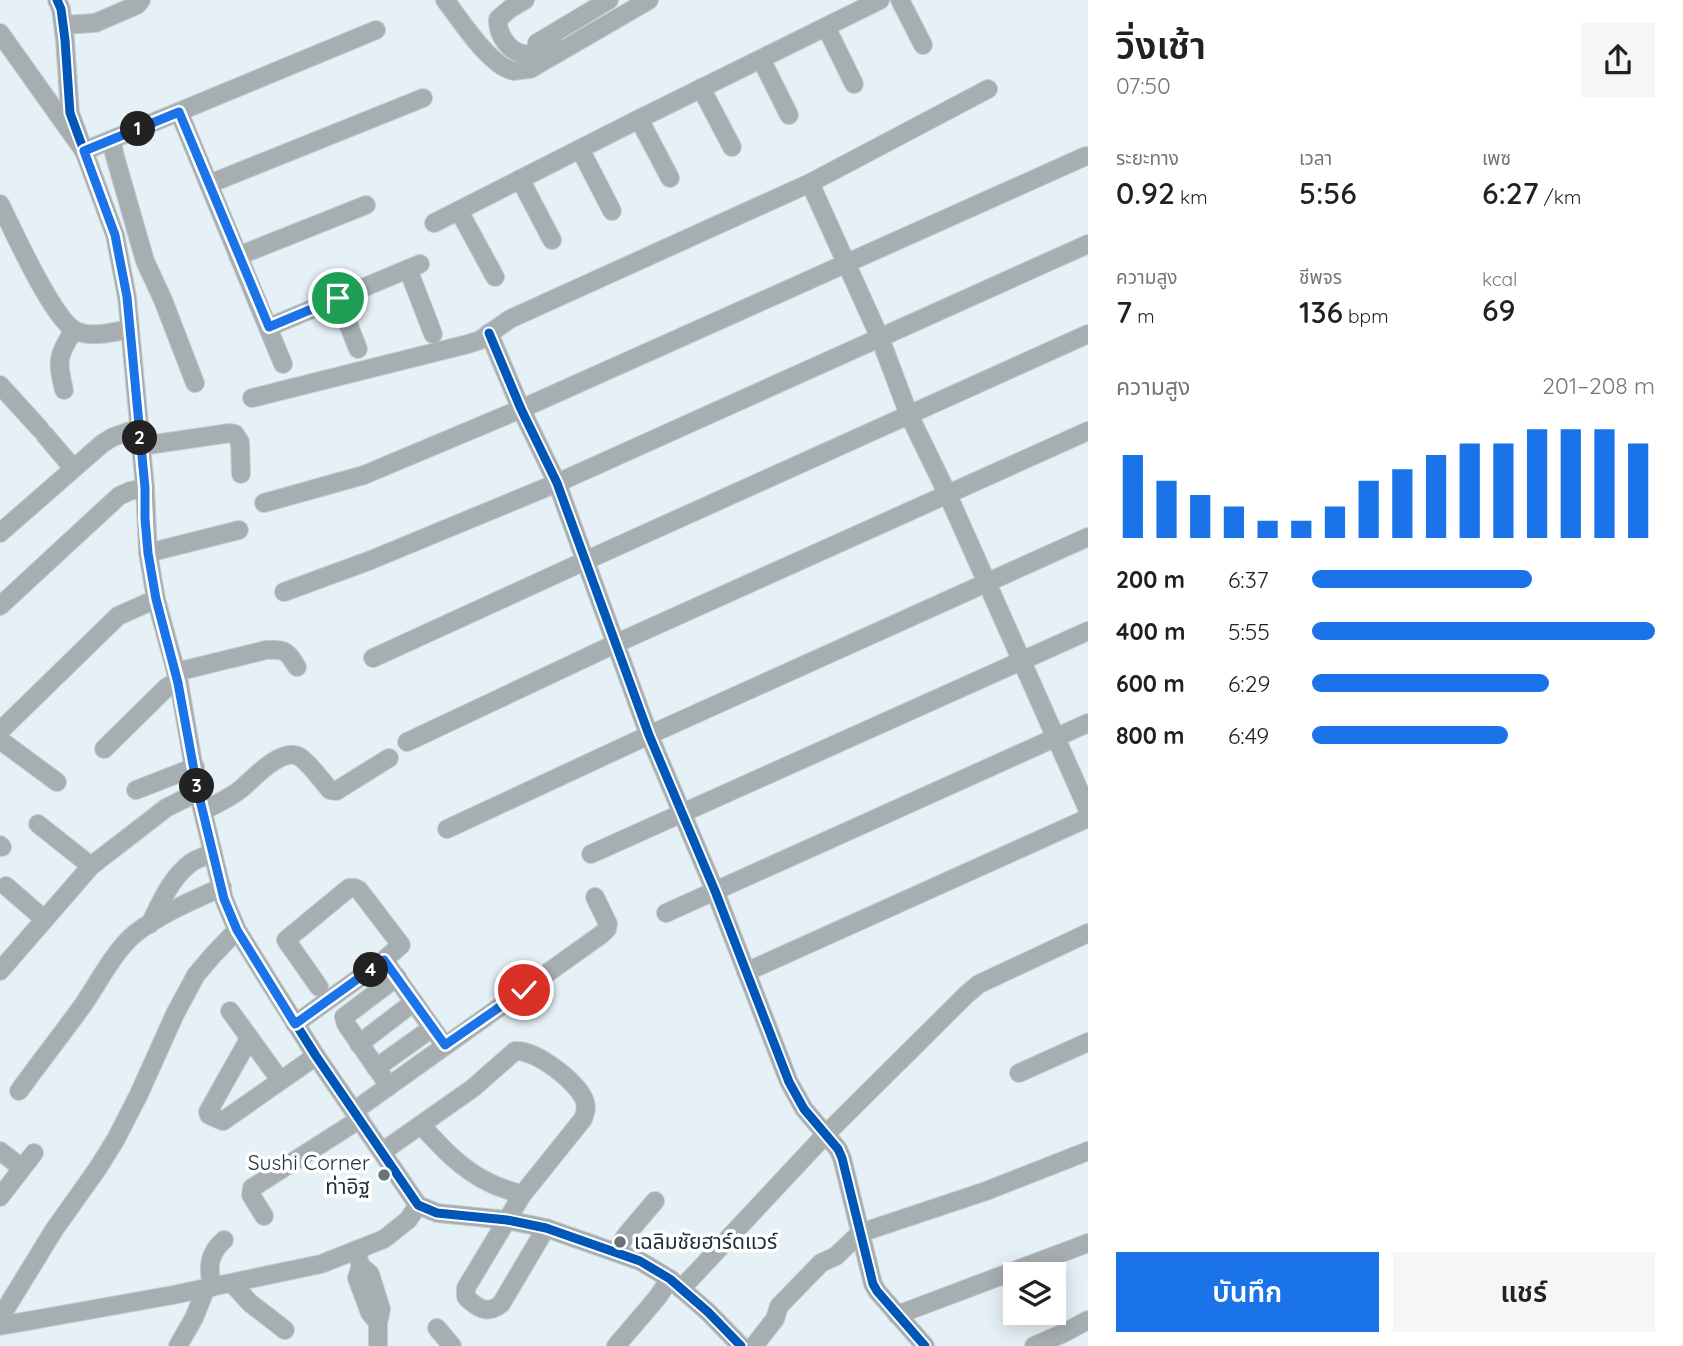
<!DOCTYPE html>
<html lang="th">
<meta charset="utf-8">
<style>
body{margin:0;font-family:Quicksand,"Noto Sans Thai",sans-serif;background:#f6f6f6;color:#202124;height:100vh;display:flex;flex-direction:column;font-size:26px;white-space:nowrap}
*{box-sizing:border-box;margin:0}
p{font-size:23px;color:#757577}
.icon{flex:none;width:38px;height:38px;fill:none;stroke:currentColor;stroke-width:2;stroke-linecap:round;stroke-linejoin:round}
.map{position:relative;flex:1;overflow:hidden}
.sheet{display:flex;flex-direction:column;background:#fff;width:595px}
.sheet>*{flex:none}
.tools{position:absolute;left:1003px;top:1262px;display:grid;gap:14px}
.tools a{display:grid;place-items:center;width:63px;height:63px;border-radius:0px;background:#fff;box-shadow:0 4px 18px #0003;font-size:35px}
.pin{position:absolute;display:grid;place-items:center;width:60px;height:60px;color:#fff;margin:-30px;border:4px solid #fff;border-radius:50%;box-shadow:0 2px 7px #0007}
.km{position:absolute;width:35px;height:35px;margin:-18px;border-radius:50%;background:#222;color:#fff;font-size:19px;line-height:35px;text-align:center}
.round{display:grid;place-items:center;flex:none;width:74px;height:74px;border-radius:0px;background:#f6f6f6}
.headline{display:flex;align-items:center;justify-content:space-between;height:119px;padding:0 28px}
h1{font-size:38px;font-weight:600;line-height:52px}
.figures{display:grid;grid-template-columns:repeat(3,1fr);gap:10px;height:119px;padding:7px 28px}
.figures div{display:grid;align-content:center}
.figures b{font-size:30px;font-weight:600}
.figures small{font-size:19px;font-weight:400}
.figures p{font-size:19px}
.chart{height:196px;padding:14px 28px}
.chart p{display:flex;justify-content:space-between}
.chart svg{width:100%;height:126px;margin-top:7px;stroke:#1a73e8;stroke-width:6}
.primary-button{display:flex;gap:14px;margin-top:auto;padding:14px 28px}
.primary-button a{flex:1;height:80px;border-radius:0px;background:#1a73e8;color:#fff;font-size:28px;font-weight:600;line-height:80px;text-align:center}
.primary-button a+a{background:#f6f6f6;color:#202124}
ul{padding:0 28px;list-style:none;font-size:23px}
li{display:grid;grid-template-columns:112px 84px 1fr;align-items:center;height:52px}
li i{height:18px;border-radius:9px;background:#1a73e8}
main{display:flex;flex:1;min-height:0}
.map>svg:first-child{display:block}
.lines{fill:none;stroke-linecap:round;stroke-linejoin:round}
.minor-casing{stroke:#c4cdd3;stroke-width:20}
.minor{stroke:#a7aeb1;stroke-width:18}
.cycleway-casing{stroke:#fff;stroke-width:13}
.cycleway{stroke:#0057b8;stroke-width:9}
.route-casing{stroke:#fff;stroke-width:14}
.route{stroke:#1a73e8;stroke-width:9}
.poi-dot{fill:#67747a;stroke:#fff;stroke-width:2.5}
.labels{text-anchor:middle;stroke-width:7;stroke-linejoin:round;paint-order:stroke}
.poi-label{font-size:21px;fill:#223037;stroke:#fff;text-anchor:end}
</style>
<main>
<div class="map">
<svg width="1088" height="1346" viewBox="0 0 1088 1346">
<rect width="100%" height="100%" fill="#e6f1f7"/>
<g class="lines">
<g class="minor-casing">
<g id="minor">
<path d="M57 0 61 9 65 40 70 113 115 235 127 297 145 488 148 553 156 599 179 683 198 792 224 899 237 930 268 980 316 1056 418 1205 437 1213 507 1220 546 1228 640 1261 670 1279 708 1312 741 1346"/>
<path d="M445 0C460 19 490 67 514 71 519 71 525 69 530 69L649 0"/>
<path d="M525 0 511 8 498 19C497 34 510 55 527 54 536 54 545 47 553 43"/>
<path d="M900 0 923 45"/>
<path d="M63 25 95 23 137 5 141 0"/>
<path d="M826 27 854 84"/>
<path d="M0 33 84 151 376 30"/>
<path d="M537 43 609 0"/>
<path d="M761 59 789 115"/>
<path d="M701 88 732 147"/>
<path d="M179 112 283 364"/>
<path d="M639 119 670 178"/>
<path d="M112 140 114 153 145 261 163 300 195 383"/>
<path d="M580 149 612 211"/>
<path d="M520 179 552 240"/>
<path d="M810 183 880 338 909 415 947 493 1088 810"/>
<path d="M209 184 423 98"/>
<path d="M0 204C13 230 53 320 76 331 93 338 113 332 130 329"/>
<path d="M459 211 495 277"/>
<path d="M434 223 639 119 880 0"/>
<path d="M238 256 366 205"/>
<path d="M408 269 433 334"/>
<path d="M338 298 358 349"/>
<path d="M269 327 420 264"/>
<path d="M489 333 521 409 557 483 649 735 715 891 789 1082 804 1109 838 1149 842 1158 873 1284 877 1291 925 1346"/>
<path d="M0 385 40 429"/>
<path d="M64 390C57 361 57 356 74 330"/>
<path d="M252 398 468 344 480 340 510 319 810 183 988 89"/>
<path d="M45 435 73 468"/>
<path d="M141 446 230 433 235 434 240 442 241 474"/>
<path d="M264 503 364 475 521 409 1086 156"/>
<path d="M0 533 103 443 113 437 139 428"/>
<path d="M148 553 239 530"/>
<path d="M284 592 371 560 557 483 1088 244"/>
<path d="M0 606 119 496 130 491 145 488"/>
<path d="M373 658 587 560 1088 334"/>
<path d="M176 672 266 650C286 649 287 651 297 667"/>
<path d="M0 731 118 616 156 599"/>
<path d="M0 740 57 782"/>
<path d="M407 742 617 643 1088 431"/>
<path d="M104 749 167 687 172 684 179 683"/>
<path d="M136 790 195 767"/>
<path d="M203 811C216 804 230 798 241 789 254 778 282 746 300 757 310 764 322 781 330 790L336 791 389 758"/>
<path d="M38 824 91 866"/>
<path d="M447 829 649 735 1088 537"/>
<path d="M0 845 2 847"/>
<path d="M591 854 1088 631"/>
<path d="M6 886 44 919"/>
<path d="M666 913 1088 723"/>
<path d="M150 924C161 902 171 877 192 862 198 858 206 856 213 853"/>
<path d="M0 971 91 866 166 808 198 792"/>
<path d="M746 972 1088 818"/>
<path d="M319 987 286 940 349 888H355L359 890 401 945 384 960"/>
<path d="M230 1011 280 1080"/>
<path d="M295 1024 384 960 445 1046"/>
<path d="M249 1039 208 1112 209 1115 223 1121 316 1056"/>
<path d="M359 1044 414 1002"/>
<path d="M376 1068 432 1028"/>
<path d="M1019 1073 1088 1042"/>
<path d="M389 1086 346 1024 344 1017 397 977"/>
<path d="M19 1091C40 1062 62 1034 83 1005 99 982 115 949 137 932 162 913 194 900 222 887"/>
<path d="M354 1111 602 934 607 929 608 924 595 897"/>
<path d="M421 1125C442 1148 462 1170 490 1183 500 1188 512 1191 522 1195"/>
<path d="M0 1151 22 1168"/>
<path d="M382 1152 473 1088 515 1051C535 1049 580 1083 585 1102 587 1109 585 1113 583 1119L522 1195 466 1288V1297C477 1308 487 1315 501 1304L546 1228"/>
<path d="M0 1197 34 1153"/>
<path d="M264 1216 251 1195 252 1188 360 1119"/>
<path d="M616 1251 627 1234 655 1201"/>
<path d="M356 1252 361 1266 370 1274 381 1309 378 1323V1346"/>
<path d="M361 1266 357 1278 370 1313 376 1320"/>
<path d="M232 1283 250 1303 285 1330"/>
<path d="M212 1287C208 1268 208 1254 224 1240"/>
<path d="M681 1289 826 1134 967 994 979 984 1088 933"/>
<path d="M897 1315 1088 1243"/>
<path d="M0 1318 54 1230 98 1168 116 1139 139 1094 175 1014 196 975 213 955 237 930"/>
<path d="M0 1326 173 1295 321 1264 384 1239 408 1220 418 1205"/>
<path d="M437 1328 452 1346"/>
<path d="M178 1346 194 1318 206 1288"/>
<path d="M616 1346 657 1298 670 1279"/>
<path d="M754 1346 775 1319 779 1306 784 1301 821 1263 836 1256 860 1233 986 1191 1088 1151"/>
<path d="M1034 1346 1064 1333 1088 1320"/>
</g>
</g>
<use href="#minor" class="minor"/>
<g class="cycleway-casing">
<g id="cycleway">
<path d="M57 0 61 9 65 40 70 113 115 235 127 297 145 488 148 553 156 599 179 683 198 792 224 899 237 930 268 980 316 1056 418 1205 437 1213 507 1220 546 1228 640 1261 670 1279 708 1312 741 1346"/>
<path d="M489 333 521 409 557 483 649 735 715 891 789 1082 804 1109 838 1149 842 1158 873 1284 877 1291 925 1346"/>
</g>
</g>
<use href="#cycleway" class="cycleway"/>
</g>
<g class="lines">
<g class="route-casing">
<path id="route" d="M338 298 269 327 179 112 84 151 115 235 127 297 145 488V519L148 553 156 599 178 683 198 792 224 899 237 930 295 1024 384 960 445 1045 524 990"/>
</g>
<use href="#route" class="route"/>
</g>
<g class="poi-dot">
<circle cx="384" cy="1175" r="7"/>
<circle cx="620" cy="1242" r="7"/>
</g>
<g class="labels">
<g class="poi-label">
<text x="370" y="1170">Sushi Corner<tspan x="370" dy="24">ท่าอิฐ</tspan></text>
<text x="634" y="1249" text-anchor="start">เฉลิมชัยฮาร์ดแวร์</text>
</g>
</g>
</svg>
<div class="tools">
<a><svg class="icon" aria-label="layers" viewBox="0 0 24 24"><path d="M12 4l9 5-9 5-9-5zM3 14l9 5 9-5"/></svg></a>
</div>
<div class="pin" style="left:338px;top:298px;background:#1e9e55"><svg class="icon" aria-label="arrive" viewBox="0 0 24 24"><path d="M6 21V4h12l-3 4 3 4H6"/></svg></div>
<div class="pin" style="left:524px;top:990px;background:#d93025"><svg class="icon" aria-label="check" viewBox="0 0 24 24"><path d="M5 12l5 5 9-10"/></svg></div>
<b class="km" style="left:138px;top:129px">1</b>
<b class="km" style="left:140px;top:438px">2</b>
<b class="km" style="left:197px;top:786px">3</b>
<b class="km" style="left:371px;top:970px">4</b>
</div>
<section class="sheet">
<div class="headline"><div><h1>วิ่งเช้า</h1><p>07:50</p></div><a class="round"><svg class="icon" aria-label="share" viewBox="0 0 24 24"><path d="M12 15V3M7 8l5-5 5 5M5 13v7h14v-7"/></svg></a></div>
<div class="figures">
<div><p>ระยะทาง</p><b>0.92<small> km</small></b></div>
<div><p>เวลา</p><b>5:56</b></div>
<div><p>เพซ</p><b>6:27<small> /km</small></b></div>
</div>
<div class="figures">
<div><p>ความสูง</p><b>7<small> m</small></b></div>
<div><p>ชีพจร</p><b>136<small> bpm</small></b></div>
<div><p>kcal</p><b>69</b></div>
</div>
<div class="chart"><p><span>ความสูง</span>201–208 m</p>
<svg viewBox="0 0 160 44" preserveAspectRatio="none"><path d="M5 44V15M15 44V24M25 44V29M35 44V33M45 44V38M55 44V38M65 44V33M75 44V24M85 44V20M95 44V15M105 44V11M115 44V11M125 44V6M135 44V6M145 44V6M155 44V11"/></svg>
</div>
<ul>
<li><b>200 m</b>6:37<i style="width:64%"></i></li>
<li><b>400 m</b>5:55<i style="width:100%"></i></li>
<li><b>600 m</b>6:29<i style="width:69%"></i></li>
<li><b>800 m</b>6:49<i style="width:57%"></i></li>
</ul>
<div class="primary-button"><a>บันทึก</a><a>แชร์</a></div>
</section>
</main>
